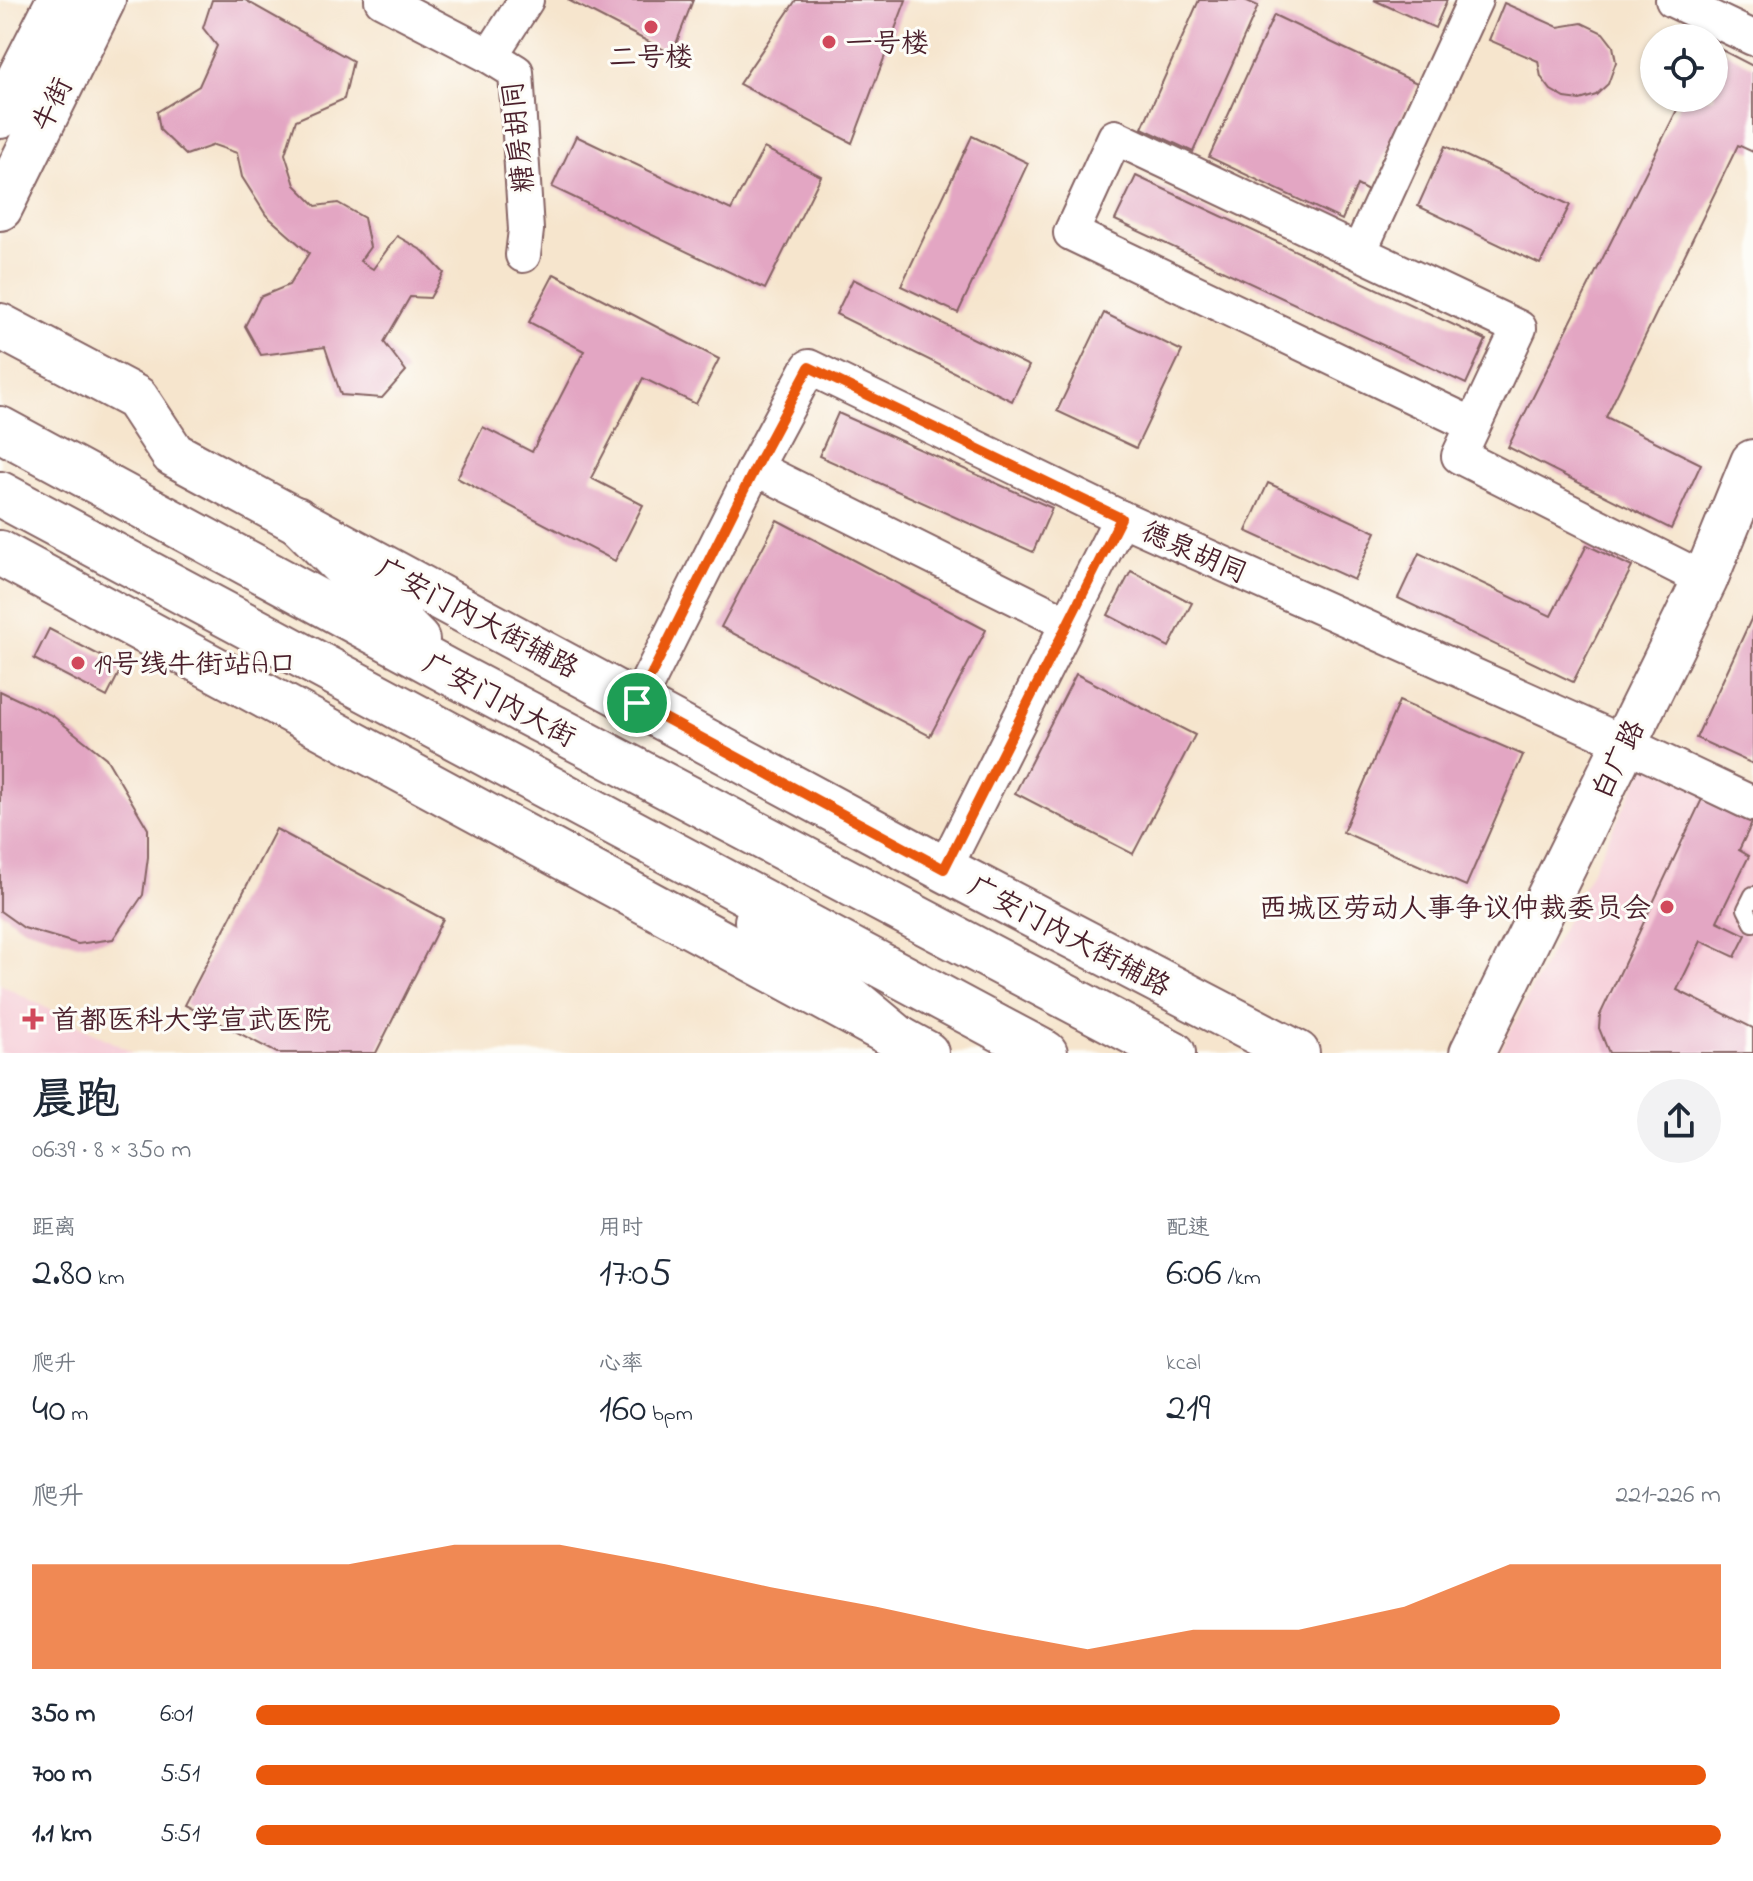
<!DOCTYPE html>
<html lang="zh">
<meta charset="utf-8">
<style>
body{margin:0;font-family:"Indie Flower","LXGW WenKai TC",sans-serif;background:#f2f2f3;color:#1f2937;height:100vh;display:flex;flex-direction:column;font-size:30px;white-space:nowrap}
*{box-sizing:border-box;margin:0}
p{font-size:26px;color:#747a83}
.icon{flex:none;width:44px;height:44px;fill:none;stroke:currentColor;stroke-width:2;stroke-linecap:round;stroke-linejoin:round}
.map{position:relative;height:1053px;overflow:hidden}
.side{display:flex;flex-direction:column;background:#fff;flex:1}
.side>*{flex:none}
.controls{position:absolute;left:1640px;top:24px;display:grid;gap:16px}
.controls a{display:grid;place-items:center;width:88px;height:88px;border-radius:50%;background:#fff;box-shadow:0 2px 6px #0004;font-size:40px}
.pin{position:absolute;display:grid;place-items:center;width:68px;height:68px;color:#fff;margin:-34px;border:4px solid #fff;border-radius:50%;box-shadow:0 2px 8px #0007}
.round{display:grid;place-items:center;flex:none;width:84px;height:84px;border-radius:42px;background:#f2f2f3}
.headline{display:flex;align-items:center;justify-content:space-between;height:136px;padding:0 32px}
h1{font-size:44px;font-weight:600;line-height:60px}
.metrics{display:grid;grid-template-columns:repeat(3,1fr);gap:12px;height:136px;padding:8px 32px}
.metrics div{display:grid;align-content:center}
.metrics b{font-size:40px;font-weight:600}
.metrics small{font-size:22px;font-weight:400}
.metrics p{font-size:22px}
.chart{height:224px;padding:16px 32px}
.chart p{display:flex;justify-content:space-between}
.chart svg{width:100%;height:144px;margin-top:8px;fill:#ea580c;opacity:.7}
ul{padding:0 32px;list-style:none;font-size:26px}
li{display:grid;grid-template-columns:128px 96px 1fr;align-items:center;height:60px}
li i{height:20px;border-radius:10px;background:#ea580c}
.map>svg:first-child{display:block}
.built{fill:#f6cfd9}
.building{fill:#e3a6c3}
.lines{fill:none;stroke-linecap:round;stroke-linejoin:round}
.lane-casing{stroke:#866464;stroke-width:20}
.street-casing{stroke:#866464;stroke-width:38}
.secondary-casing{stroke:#866464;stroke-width:48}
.primary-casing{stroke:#866464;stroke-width:48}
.lane{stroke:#fff;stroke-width:16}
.street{stroke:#fff;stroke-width:34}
.secondary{stroke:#fff;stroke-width:44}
.primary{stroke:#fff;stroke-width:44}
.route-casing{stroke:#fff;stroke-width:16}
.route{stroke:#ea580c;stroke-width:10}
.poi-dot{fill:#d1495b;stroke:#fdfcf7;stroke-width:3}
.labels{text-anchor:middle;stroke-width:6;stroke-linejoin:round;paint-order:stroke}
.poi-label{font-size:28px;fill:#4a1f2b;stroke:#fdfcf7;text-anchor:start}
.street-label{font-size:28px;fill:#4a1f2b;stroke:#fdfcf7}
</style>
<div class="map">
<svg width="1753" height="1053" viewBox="0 0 1753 1053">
<rect width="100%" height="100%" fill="#fdfcf7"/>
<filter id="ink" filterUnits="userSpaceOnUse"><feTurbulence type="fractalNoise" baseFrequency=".0125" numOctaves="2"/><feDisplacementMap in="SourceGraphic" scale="16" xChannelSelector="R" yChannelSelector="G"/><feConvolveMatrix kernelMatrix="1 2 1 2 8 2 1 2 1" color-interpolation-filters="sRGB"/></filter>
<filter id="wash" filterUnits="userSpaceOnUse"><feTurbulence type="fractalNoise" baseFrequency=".006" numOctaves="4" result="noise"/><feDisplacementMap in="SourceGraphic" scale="32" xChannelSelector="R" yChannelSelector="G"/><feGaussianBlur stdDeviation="1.8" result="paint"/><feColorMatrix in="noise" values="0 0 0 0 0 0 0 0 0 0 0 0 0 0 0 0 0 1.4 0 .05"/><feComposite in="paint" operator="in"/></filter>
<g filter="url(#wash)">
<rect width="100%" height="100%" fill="#f6e5cd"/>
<g class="built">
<path d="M1646 764 1753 816V1053H1499Z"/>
<path d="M0 984 133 1053H0Z"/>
</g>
<g id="blocks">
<g class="building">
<path d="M212 0H245L353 61 344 99 296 120 285 154 295 185 316 206 338 203 364 218 370 247 360 261 373 269 397 236 423 251 444 273 430 298 410 297 384 342 406 371 382 398 341 395 325 347 261 355 245 326 260 297 289 285 309 253 266 215 242 177 237 153 214 145 186 155 160 130 157 112 199 86 217 46 203 28Z"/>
<path d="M568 0H693L672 54Z"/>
<path d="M796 0H906L852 143 739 84Z"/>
<path d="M1199 0H1245L1258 6 1193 152 1142 128Z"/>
<path d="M1374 0H1447L1435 28Z"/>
<path d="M1504 3 1558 27 1582 23 1603 33 1613 46 1616 62 1608 84 1596 95 1580 100 1565 98 1551 90 1541 77 1538 61 1489 40Z"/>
<path d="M1274 15 1417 83 1368 191 1357 185 1342 220 1209 157Z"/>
<path d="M1714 46 1753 66V152L1738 145 1606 417 1701 464 1671 529 1508 447 1683 98H1714Z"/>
<path d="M576 136 731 210 764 148 821 176 765 289 552 187Z"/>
<path d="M972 136 1028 163 958 313 901 286Z"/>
<path d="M1445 146 1570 205 1540 264 1418 206Z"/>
<path d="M1136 176 1486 340 1466 384 1115 220Z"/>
<path d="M554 274 719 359 696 404 643 378 591 478 643 505 615 561 457 478 483 427 532 452 584 351 529 322Z"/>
<path d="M853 279 1029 366 1012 401 836 314Z"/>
<path d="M1104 313 1182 351 1136 448 1057 411Z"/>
<path d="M838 413 1052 508 1033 552 819 456Z"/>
<path d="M1268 483 1376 532 1354 580 1246 531Z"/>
<path d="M777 520 986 630 930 736 721 627Z"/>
<path d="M1587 545 1632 567 1573 682 1398 598 1419 553 1551 616Z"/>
<path d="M1131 571 1192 603 1169 647 1108 615Z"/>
<path d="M1753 615V764L1696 738Z"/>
<path d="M49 629 122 667 107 697 34 659Z"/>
<path d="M1076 674 1195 735 1133 854 1015 793Z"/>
<path d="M0 691 53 716 106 758 148 829V857L143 895 113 939 78 944 24 928 0 911Z"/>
<path d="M1399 701 1523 755 1466 886 1343 832Z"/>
<path d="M1702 799 1752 823 1739 850 1749 856 1717 921 1746 935 1735 957 1701 941 1677 990 1753 1028V1053H1609L1599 1028 1600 1015Z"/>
<path d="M276 829 443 919 376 1053H277L185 1005Z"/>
</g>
</g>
</g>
<g filter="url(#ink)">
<use href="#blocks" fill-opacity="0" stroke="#866464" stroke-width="2"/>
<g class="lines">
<g class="lane-casing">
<path id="lane" d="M1753 895 1746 909 1753 923"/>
</g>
<g class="street-casing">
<g id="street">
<path d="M382 0 490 56 516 72 526 230 523 255"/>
<path d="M1673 0 1753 38"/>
<path d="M490 56 526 0"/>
<path d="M1359 252 1475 0"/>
<path d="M1473 425 1071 233 1115 137 1519 328 1459 456 1705 580"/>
<path d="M755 468 1067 623"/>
<path d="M637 703 755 468 809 367 1121 518 1624 743 1753 804"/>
<path d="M944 869 1121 518"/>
</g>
</g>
<g class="secondary-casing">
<g id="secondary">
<path d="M0 116 59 0"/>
<path d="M0 208 103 0"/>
<path d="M0 326 136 398 173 454 944 869 1297 1053"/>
<path d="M0 553 926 1053"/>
<path d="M1472 1053 1705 580 1753 462"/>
</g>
</g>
<g class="primary-casing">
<g id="primary">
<path d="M0 429 449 672 1173 1053"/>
<path d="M0 494 1045 1053"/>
<path d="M296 519 417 640"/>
<path d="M757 921 901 1040"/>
</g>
</g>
<use href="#lane" class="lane"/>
<use href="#street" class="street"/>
<use href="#secondary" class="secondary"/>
<use href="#primary" class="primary"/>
</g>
</g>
<g class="lines" filter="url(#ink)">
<g class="route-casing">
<path id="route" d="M809 367 1121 518 944 869 637 703 755 468Z"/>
</g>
<use href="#route" class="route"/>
</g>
<g class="poi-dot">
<circle cx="651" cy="27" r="8"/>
<circle cx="829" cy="42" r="8"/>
<circle cx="78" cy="663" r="8"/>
<circle cx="1667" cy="907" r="8"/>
<path d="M29 1007h8v8h8v8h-8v8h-8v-8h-8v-8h8z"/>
</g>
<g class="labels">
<g class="poi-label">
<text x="845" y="52">一号楼</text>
<text x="651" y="66" text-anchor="middle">二号楼</text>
<text x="94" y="673">19号线牛街站A口</text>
<text x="1651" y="917" text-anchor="end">西城区劳动人事争议仲裁委员会</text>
<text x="51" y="1029">首都医科大学宣武医院</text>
</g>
<g class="street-label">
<text transform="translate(51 104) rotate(-64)" y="10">牛街</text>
<text transform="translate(517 137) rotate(-96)" y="10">糖房胡同</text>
<text transform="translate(1195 551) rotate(24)" y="10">德泉胡同</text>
<text transform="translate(478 617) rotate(28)" y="10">广安门内大街辅路</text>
<text transform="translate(500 699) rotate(28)" y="10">广安门内大街</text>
<text transform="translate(1617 759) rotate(-64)" y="10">白广路</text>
<text transform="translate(1070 935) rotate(28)" y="10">广安门内大街辅路</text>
</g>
</g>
</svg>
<div class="controls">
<a><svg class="icon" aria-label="locate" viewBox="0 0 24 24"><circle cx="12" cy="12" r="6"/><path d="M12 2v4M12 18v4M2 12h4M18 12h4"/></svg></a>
</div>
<div class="pin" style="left:637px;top:703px;background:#1e9e55"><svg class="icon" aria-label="arrive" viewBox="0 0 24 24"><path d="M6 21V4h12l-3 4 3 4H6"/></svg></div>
</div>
<section class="side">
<div class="headline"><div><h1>晨跑</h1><p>06:39 · 8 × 350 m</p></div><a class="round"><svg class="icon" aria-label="share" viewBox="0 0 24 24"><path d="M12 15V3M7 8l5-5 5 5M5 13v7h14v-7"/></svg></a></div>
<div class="metrics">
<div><p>距离</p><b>2.80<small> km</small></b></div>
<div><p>用时</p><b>17:05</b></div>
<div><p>配速</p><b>6:06<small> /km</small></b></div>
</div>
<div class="metrics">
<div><p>爬升</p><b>40<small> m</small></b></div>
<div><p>心率</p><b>160<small> bpm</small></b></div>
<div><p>kcal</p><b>219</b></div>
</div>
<div class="chart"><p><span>爬升</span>221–226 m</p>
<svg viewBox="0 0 160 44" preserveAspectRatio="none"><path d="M0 44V12L10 12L20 12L30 12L40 6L50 6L60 12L70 19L80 25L90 32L100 38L110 32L120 32L130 25L140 12L150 12L160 12V44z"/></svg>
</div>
<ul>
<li><b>350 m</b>6:01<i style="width:89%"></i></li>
<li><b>700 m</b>5:51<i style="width:99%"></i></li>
<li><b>1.1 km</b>5:51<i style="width:100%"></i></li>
</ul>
</section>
